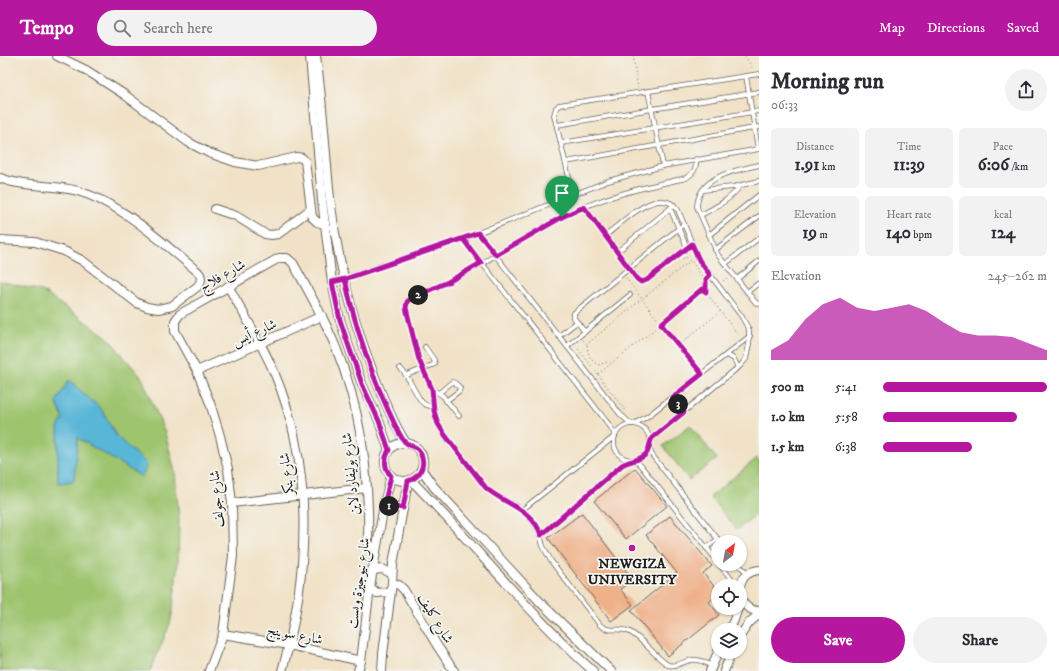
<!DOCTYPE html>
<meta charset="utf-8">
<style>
body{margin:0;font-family:"IM FELL DW Pica",Amiri,serif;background:#f2f2f3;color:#2b2b33;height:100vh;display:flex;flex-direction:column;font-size:15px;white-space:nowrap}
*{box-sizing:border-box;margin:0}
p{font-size:13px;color:#7c7c81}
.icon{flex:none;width:22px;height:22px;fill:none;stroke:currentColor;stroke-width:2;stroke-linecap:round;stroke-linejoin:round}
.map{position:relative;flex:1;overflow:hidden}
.sheet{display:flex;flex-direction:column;background:#fff;width:300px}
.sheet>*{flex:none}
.needle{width:26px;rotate:31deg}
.controls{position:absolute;left:711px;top:479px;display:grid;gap:8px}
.controls a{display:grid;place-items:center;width:36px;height:36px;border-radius:50%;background:#fff;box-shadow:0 1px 3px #0004;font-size:20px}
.pin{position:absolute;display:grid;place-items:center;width:34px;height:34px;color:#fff;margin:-41px -17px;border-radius:50% 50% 50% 0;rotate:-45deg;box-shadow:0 0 4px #0007}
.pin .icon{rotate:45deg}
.km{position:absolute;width:20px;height:20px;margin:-10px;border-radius:50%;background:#222;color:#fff;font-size:11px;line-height:20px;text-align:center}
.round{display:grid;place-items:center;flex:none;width:42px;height:42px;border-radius:21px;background:#f2f2f3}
.summary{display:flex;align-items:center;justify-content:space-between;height:68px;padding:0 12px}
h1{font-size:22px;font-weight:700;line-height:30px}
.figures{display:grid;grid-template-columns:repeat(3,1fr);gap:6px;height:68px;padding:4px 12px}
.figures div{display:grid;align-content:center;border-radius:6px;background:#f2f2f3;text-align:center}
.figures b{font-size:17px;font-weight:700}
.figures small{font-size:11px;font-weight:400}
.figures p{font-size:11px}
.chart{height:112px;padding:8px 12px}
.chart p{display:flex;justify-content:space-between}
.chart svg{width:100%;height:72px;margin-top:4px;fill:#b5179e;opacity:.7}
.primary-button{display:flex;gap:8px;margin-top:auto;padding:8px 12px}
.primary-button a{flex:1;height:46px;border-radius:24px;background:#b5179e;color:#fff;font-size:16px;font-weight:700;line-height:46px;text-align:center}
.primary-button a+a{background:#f2f2f3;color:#2b2b33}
ul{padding:0 12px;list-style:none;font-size:13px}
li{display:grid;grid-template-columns:64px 48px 1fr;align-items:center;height:30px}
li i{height:10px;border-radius:5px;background:#b5179e}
header{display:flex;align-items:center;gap:24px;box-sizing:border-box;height:56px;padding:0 20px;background:#b5179e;color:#fff}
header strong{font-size:19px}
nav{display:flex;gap:22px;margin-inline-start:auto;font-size:14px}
.search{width:280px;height:36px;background:#f2f2f3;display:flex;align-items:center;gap:10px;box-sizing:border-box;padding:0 14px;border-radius:22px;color:#7c7c81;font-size:15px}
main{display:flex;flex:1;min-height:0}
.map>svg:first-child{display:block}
.green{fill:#9ec46e;stroke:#5d7045}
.water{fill:#59b6d7;stroke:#3a697a}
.building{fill:#efb18a}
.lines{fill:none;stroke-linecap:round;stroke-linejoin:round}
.service-casing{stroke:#676158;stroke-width:5.5}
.minor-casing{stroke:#676158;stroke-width:10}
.path{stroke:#676158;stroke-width:1;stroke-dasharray:1 3;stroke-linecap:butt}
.service{stroke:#fff;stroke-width:4}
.minor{stroke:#fff;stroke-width:8}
.route-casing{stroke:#fff;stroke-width:8}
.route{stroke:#b5179e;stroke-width:5}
.poi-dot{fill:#b5179e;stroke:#f6f6f2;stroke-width:1.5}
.labels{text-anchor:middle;stroke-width:3.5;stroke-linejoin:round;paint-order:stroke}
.street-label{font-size:14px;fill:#1c1c1c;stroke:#f6f6f2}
.poi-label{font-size:14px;font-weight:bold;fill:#1c1c1c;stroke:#f6f6f2}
</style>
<header>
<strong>Tempo</strong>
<div class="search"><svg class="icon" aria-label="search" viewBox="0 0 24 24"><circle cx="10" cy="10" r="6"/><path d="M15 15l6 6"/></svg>Search here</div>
<nav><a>Map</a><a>Directions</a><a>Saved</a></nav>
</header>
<main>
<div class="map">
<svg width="759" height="615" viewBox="0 0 759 615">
<rect width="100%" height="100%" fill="#f6f6f2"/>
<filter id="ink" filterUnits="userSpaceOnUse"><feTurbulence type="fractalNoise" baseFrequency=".025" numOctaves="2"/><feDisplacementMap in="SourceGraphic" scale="8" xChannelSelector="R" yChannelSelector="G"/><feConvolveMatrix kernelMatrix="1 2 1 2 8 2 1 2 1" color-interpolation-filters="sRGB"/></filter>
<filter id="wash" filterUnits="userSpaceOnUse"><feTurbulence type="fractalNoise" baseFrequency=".012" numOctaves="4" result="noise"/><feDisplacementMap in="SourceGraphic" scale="16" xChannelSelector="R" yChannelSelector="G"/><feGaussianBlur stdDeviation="0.9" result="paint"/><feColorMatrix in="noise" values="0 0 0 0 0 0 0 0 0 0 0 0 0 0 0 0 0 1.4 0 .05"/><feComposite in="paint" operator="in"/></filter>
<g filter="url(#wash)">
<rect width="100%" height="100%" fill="#f1e2c7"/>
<g class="green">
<path d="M0 225 42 235 107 281 142 322 165 377 175 416 179 463 178 507 172 559 170 568 150 615H0Z"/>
<path d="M690 369 717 403 689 424 663 390Z"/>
<path d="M757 402 759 404V456L737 474 710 441Z"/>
</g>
<path class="water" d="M69 324 102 354 117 381 147 408 142 421 78 382 74 425 58 427V372L63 362 56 346Z"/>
<g id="blocks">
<g class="building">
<path d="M635 412 667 450 626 483 594 445Z"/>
<path d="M582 457 633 524 620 533 633 549 611 565 548 482Z"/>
<path d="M670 460 712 510 703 517 718 535V539L709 546 719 559 668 600 631 554 677 517 646 479Z"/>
</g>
</g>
</g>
<g filter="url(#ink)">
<use href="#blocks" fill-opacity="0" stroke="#676158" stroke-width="1"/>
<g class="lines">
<g class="service-casing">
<g id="service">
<path d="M746 20 758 93"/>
<path d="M648 35 663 110"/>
<path d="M557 69 652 53 759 36"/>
<path d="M561 87 759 55"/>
<path d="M696 103C697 112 694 117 686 122 651 130 617 137 584 151 537 171 495 202 450 225 441 230 413 238 408 244 406 247 406 249 406 252L419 304 432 333 435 361 441 374 486 432 499 441 518 451 530 461 539 475 543 490 551 505 600 569C610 578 619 570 630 576 644 584 654 600 668 609 679 612 686 602 697 604 702 604 707 608 712 610"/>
<path d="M566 106 759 71"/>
<path d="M759 109C736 114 698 120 697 151L718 199 756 247 759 248"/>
<path d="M703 134 733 131 759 125"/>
<path d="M573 138 554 59 556 52 559 49 759 18"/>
<path d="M584 151 639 225 644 226 647 224 692 188"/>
<path d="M670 152 687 192"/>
<path d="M701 159C716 151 730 144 740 130"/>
<path d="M478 177 620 358 631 368"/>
<path d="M709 179 759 139"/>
<path d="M605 180C622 167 659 127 678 154L699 204 742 261 749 274V288L746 303 741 309 658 377 650 385"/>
<path d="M463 183 610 370 615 379"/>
<path d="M715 194 759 160"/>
<path d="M617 196 674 149"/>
<path d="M725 208 759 182"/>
<path d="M737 223 759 205"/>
<path d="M332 226 463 183 608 125 663 110 759 93"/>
<path d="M747 236 759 227"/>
<path d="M585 276 574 262V257L684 168"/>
<path d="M559 280 577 266"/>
<path d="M567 290 630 239"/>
<path d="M727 299 734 303 738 312"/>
<path d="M400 312C410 321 417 343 424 348 427 350 431 350 434 351"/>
<path d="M407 319 435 308 434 304 425 291"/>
<path d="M432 333 443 340 459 360"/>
<path d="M439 337 452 326 455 327 460 332 459 335 446 345"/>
<circle cx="632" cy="386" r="18"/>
<path d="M634 368 648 360 750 280"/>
<path d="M649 392 652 399 720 486"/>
<path d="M635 404 641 410 718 506"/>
<path d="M522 454 615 380"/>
<path d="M541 479 622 409 631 404"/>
<path d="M706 492 718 483"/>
<path d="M719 508 737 530"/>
<path d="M737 508 748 517"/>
</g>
</g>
<g class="minor-casing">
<g id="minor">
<path d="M57 0 86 14 125 39 188 86 209 97 235 106 258 110 297 101 302 102 305 105 312 161 317 166 325 168"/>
<path d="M310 0 322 144 332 226 340 264 347 285 362 328 379 365 389 394"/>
<path d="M316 0C323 47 325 95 330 142 337 201 351 260 373 316 382 340 392 365 406 387"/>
<path d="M0 122C25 132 53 128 78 135 124 149 160 185 197 215 202 219 202 225 198 230L172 250 158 253 147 251 137 247 83 205 64 195 35 186 0 184"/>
<path d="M215 153 236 160 265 178 271 179 278 178 311 153"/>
<path d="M228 230C244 258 261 286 274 316 314 410 310 518 282 615"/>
<path d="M197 315 322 260"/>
<circle cx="404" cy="406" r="19"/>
<path d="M422 414 434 431 542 548 611 615"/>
<path d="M411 424C473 487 527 556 593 615"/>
<path d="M232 447 367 432"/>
<path d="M384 449 403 452"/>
<path d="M372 514 383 513 392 518"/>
<path d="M392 527 399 529 404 534 438 591 454 615"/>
<path d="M740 530C742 520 750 515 759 514"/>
<path d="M370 531 377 537 387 536 391 533"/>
<path d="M740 540C743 549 750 555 759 555"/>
<path d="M729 574 734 564 738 552"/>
<path d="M223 578 289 589 361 605"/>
<path d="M740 580 749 567 759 558"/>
<path d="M209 615 223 578 233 500 232 447 228 413 220 380 210 347 197 315 175 275V265L180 258 279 202H287L293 207C304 227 316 248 326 269 358 336 370 411 368 485L370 490 376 492"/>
<path d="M358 615 361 605 370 531 384 449 391 420"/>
<path d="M382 615 383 598 392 527 393 508 408 425"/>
<path d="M710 615 718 596"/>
<path d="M724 615 732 596"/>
</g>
</g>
<g class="path">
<path d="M633 0 638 32"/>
<path d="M745 0 750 8 752 14"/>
<path d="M626 222 642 243 690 205 686 201 683 203"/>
<path d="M707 223 706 236 739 280"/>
<path d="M723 225 728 221"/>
<path d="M583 284 587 288 642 243 661 268 679 289 721 255"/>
<path d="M587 289C588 298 590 305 599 309L606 306 609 308"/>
<path d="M576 290 625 354"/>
<path d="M679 290 698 314"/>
<path d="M598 318 661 268 702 233 703 222 692 206 690 205"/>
<path d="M683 340 687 345"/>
<path d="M676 345 680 350"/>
<path d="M441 615 442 614"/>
</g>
<use href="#service" class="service"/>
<use href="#minor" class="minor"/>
</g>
</g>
<g class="lines" filter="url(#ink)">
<g class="route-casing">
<path id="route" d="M562 161 496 199 478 177 345 223 332 226 340 264 347 285 362 328 379 365 389 394C384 403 384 412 391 420L384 449 403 452 408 425C418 422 425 412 422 402 419 388 411 392 405 386 402 383 399 377 397 373 374 326 356 275 345 223L463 183 481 207 448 226 411 242 407 246 406 252 419 304 432 333 434 355 438 368 445 379 486 432C504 448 533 453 541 479L622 409C630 404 640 405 646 398 650 393 649 387 652 382L684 356 673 341 702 318 661 268 702 233 706 236V223L710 219 699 204 692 188 647 224 641 226 637 223 584 151 562 161"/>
</g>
<use href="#route" class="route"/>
</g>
<circle class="poi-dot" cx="632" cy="492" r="4"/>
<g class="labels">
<g class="street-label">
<text transform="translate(222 219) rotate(-30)" y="5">شارع فلاج</text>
<text transform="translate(254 276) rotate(-24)" y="5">شارع أيس</text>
<text transform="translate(286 418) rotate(-97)" y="5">شارع بنكر</text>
<text transform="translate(350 418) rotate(-96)" y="5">شارع بوليفارد لاين</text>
<text transform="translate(216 443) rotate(-95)" y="5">شارع جولف</text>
<text transform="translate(358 527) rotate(-82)" y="5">شارع نيوجيزة ويست</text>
<text transform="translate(436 562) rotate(59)" y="5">شارع كليف</text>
<text transform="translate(295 578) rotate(11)" y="5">شارع سوينج</text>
</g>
<g class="poi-label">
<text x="632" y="512">NEWGIZA<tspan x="632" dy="16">UNIVERSITY</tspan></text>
</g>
</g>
</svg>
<div class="controls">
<a><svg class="needle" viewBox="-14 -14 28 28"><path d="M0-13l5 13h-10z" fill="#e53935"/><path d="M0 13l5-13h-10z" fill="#7c7c81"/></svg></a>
<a><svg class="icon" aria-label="locate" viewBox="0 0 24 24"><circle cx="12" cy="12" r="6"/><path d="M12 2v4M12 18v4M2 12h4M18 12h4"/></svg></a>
<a><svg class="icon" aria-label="layers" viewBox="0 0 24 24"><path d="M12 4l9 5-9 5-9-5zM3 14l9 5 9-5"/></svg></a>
</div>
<div class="pin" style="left:562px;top:161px;background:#1e9e55"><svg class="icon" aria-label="arrive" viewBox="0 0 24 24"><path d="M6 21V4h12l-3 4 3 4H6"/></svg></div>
<b class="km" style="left:389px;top:450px">1</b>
<b class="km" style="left:418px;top:239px">2</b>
<b class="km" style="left:678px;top:348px">3</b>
</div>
<section class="sheet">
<div class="summary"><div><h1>Morning run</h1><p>06:33</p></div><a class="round"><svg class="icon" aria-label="share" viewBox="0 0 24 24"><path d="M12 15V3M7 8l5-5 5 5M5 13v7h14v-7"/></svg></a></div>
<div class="figures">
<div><p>Distance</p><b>1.91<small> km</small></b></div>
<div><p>Time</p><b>11:39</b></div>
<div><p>Pace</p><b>6:06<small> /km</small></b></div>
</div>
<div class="figures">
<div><p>Elevation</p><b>19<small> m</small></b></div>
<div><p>Heart rate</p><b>140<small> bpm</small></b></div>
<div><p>kcal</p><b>124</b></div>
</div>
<div class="chart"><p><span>Elevation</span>245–262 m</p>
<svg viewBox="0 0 160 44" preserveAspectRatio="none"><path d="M0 44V38L10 32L20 19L30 10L40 6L50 12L60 14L70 12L80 10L90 14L100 21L110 27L120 29L130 29L140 30L150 34L160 38V44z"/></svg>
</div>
<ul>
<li><b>500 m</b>5:41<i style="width:100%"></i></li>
<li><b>1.0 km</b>5:58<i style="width:82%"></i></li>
<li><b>1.5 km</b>6:38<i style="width:54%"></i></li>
</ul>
<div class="primary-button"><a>Save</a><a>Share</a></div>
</section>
</main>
